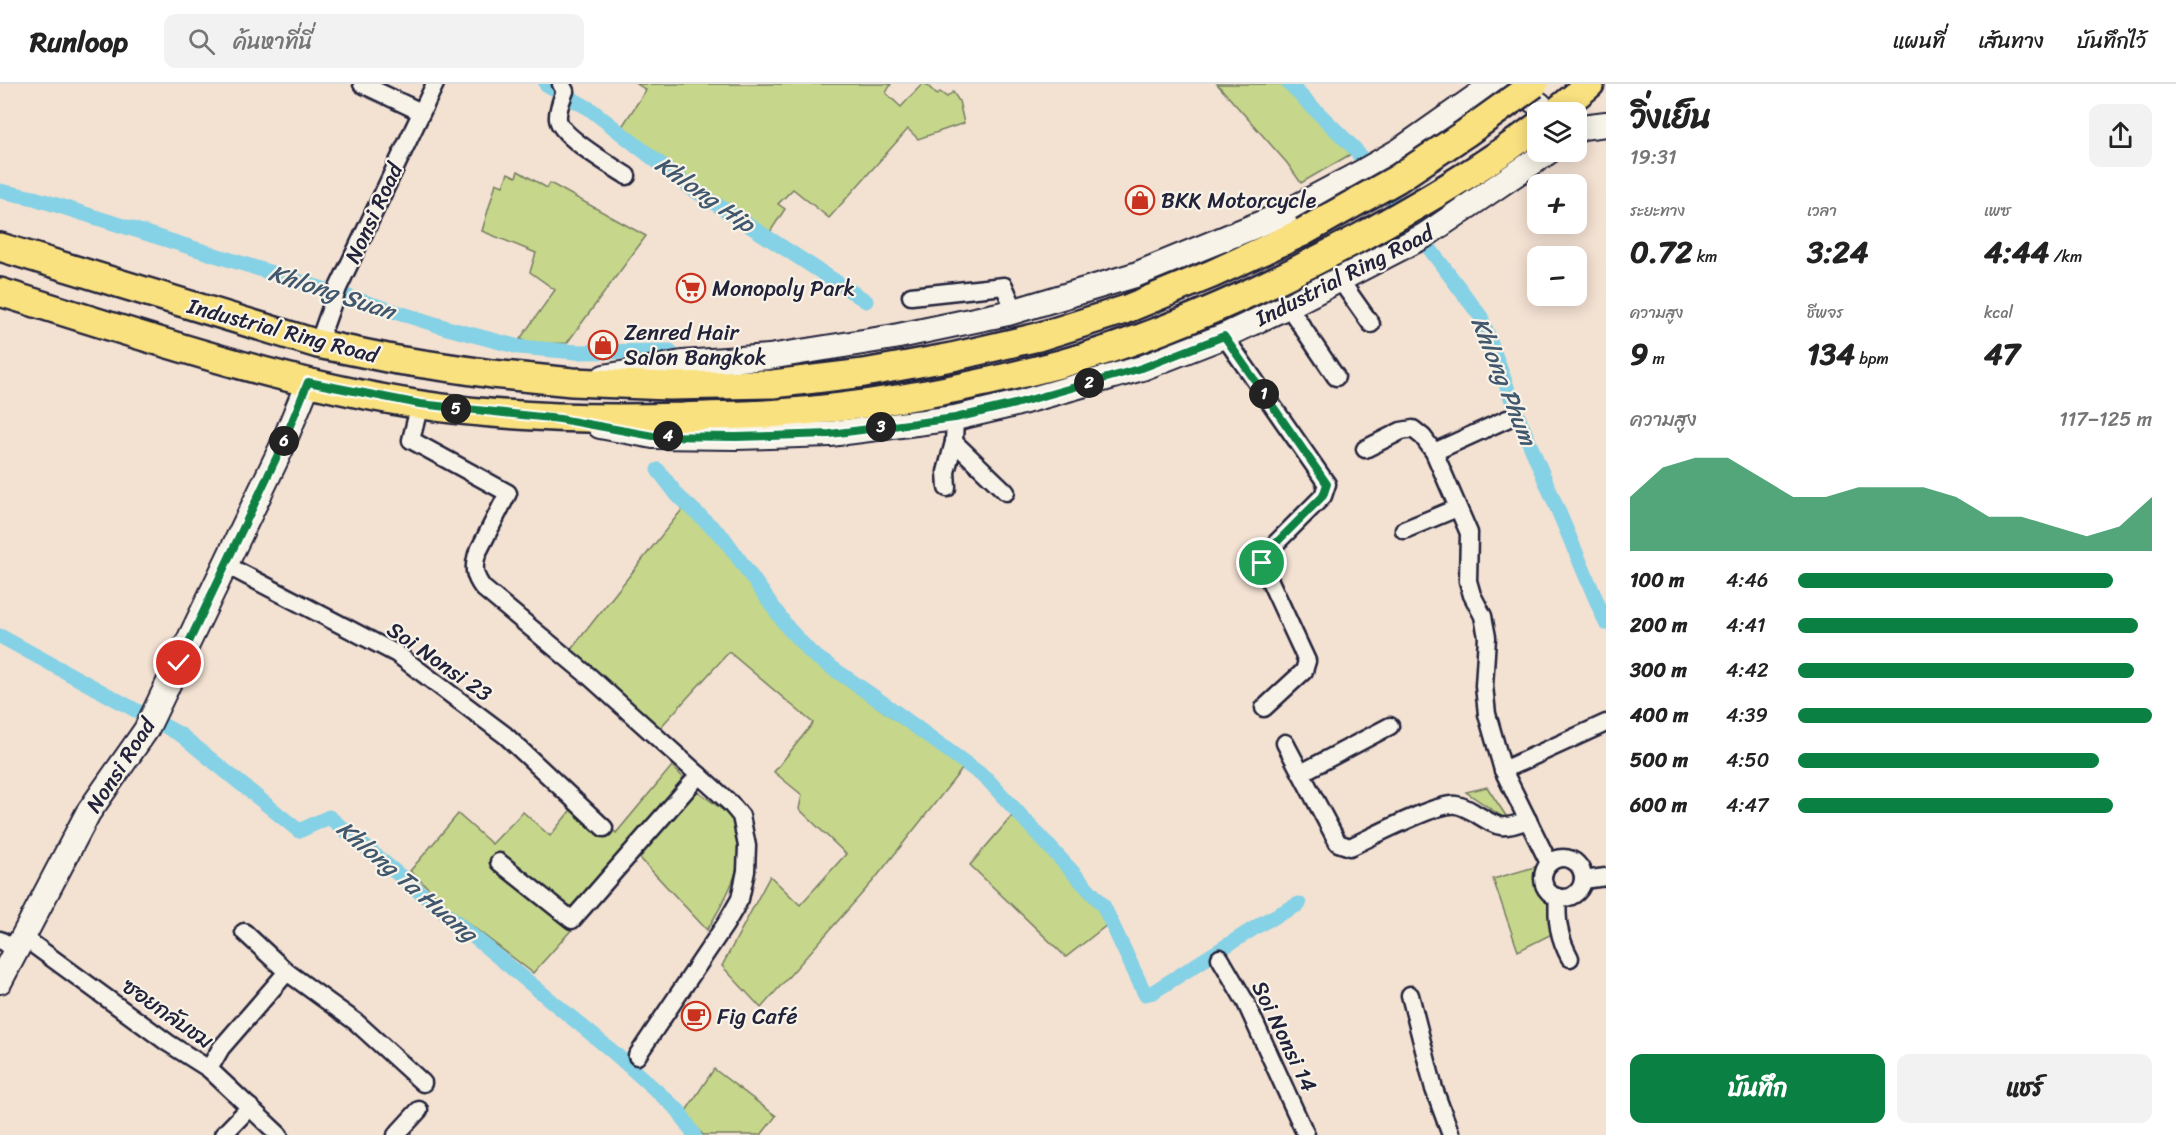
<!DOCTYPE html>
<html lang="th">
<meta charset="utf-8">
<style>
body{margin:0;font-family:Sriracha,"Playpen Sans Thai",sans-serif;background:#f2f2f2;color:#222;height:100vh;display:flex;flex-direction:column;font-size:22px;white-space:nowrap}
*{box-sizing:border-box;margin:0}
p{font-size:20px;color:#767676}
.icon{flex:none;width:33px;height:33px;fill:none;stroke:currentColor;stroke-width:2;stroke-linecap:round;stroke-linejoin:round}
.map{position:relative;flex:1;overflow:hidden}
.sheet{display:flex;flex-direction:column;background:#fff;width:570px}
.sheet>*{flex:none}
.tools{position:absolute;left:1527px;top:18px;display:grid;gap:12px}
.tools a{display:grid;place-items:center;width:60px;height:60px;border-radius:12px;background:#fff;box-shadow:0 3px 15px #0003;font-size:30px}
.pin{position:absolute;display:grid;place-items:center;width:51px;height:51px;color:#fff;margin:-26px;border:3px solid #fff;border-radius:50%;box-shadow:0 2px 6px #0007}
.km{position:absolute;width:30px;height:30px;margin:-15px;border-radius:50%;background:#222;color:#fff;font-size:16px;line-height:30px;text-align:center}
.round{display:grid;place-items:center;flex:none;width:63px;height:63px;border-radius:12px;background:#f2f2f2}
.headline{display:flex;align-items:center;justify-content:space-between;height:102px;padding:0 24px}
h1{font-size:33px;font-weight:700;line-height:45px}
.metrics{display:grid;grid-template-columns:repeat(3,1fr);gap:9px;height:102px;padding:6px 24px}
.metrics div{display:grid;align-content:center}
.metrics b{font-size:30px;font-weight:700}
.metrics small{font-size:16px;font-weight:400}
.metrics p{font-size:16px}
.chart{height:168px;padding:12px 24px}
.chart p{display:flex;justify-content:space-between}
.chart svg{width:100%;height:108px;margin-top:6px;fill:#0b8043;opacity:.7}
.primary-button{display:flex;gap:12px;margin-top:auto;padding:12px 24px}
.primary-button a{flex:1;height:69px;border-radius:12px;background:#0b8043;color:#fff;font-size:24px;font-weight:700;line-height:69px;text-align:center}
.primary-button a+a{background:#f2f2f2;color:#222}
ul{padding:0 24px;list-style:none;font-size:20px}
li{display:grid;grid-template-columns:96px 72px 1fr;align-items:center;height:45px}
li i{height:15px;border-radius:8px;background:#0b8043}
header{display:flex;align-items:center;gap:36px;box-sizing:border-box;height:84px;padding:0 30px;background:#fff;border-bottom:2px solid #e0e0e0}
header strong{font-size:28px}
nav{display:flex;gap:33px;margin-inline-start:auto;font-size:21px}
.search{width:420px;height:54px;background:#f2f2f2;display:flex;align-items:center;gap:15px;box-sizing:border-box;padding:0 21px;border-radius:12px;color:#767676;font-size:22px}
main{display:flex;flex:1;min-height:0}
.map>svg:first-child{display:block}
.green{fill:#c6d68a;stroke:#747c62;stroke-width:1.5}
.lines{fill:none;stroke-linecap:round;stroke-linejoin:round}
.canal{stroke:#85d1e5;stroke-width:15}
.street-casing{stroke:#22223b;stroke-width:21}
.secondary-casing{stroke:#22223b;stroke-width:28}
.primary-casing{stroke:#22223b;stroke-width:32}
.street{stroke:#f7f3e8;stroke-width:16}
.secondary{stroke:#f7f3e8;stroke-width:24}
.primary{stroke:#fae180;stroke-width:27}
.primary-bridge-casing{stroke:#22223b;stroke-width:32;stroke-linecap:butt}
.primary-bridge{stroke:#fae180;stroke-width:27}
.route-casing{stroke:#fff;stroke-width:12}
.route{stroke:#0b8043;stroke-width:8}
.labels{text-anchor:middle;stroke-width:4.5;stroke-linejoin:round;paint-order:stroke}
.poi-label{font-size:22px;fill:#22223b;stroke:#f7f3e8;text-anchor:start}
.street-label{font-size:22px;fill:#22223b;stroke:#f7f3e8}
.water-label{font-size:24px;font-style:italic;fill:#40576e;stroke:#f7f3e8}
</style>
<header>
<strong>Runloop</strong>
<div class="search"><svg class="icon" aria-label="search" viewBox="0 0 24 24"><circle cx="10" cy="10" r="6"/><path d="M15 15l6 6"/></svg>ค้นหาที่นี่</div>
<nav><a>แผนที่</a><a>เส้นทาง</a><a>บันทึกไว้</a></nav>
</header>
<main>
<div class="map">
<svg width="1606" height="1051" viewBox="0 0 1606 1051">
<rect width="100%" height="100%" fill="#f3e1d2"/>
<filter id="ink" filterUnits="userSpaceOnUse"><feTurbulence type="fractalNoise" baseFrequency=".0167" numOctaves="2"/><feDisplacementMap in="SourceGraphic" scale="12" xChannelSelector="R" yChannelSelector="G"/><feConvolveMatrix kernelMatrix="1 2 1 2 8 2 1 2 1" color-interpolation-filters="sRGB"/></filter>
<g filter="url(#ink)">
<g class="green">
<path d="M637 0H891L886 9 901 23 922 0H926L937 11 940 8 947 13 953 8 959 17 964 39 918 55 908 45 829 134 793 105 778 120 785 125 770 148 697 102 621 44 646 6Z"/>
<path d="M1217 0H1285L1351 70 1301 99 1287 79Z"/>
<path d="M518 87 547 104 550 99 646 152 567 259 535 260 520 255 555 206 530 188 536 169 482 147 496 99 503 102 508 89 516 93Z"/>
<path d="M684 423 716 452 772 529 804 567 852 605 963 684 874 796 761 924 722 882 770 792 800 821 846 770 799 725 802 711 774 688 813 639 729 568 658 646 569 568Z"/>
<path d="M672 682C680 690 687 698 695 705 704 713 730 729 734 738 753 771 724 818 707 846L636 770 607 806 533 889 455 829 410 787 458 730 492 760 523 728 550 752 582 712 616 749Z"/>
<path d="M1487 703 1510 738 1466 708Z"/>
<path d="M1013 731 1103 829 1108 840 1066 873 970 781Z"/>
<path d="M1535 783 1544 811 1562 845 1518 867 1493 795Z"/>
<path d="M714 985 776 1032 761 1051H703L684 1030Z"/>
</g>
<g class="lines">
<g class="canal">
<path d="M546 0 590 25 691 104 866 217"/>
<path d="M1289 0 1354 64 1481 233 1517 330 1606 539"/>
<path d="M0 107 34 114 447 244 519 263 576 268 670 267"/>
<path d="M658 386 678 412 724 454 788 544 812 570 886 621 987 695 1103 821 1145 910 1153 908 1264 838 1299 820"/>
<path d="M0 552 181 651 299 747 329 733 612 967 679 1027 694 1051"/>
</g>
<g class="street-casing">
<g id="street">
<path d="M362 0 421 28"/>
<path d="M561 0 565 7C562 15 557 26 558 35 560 52 612 82 627 92"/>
<path d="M1340 196 1371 240"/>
<path d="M911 212 1004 202 1015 227"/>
<path d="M1288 222 1336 293"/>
<path d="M1224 252 1327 400 1323 412 1266 469 1262 475 1264 484 1307 577 1304 587 1264 624"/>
<path d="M318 260 338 204 435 0"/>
<path d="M420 320 411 356 508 409 477 470C473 484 474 492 483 504L590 593 730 719 741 732 747 762 746 787 740 815 725 841 637 972"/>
<path d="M955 334 954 358 1006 408"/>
<path d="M1365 365 1401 347 1413 345 1423 353 1434 368 1469 449 1468 497 1472 511 1483 532 1487 553 1484 602 1487 630 1503 686 1549 779"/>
<path d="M1434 368 1507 335"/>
<path d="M947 404 946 388 954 358"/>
<path d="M1404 446 1457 424"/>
<path d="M226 481 397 570 505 651 604 744"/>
<path d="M1285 659 1338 759 1350 763C1370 754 1437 718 1456 721 1463 722 1468 725 1473 728 1498 743 1500 747 1528 736"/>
<path d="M1503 686 1606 639"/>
<path d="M1301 689 1390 642"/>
<circle cx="1563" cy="794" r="20"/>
<path d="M499 778 572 836 699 691"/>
<path d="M1583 796 1606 793"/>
<path d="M1558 813C1556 836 1559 854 1570 874"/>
<path d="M244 848 287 888"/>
<path d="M23 853 168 959 209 985 279 1051"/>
<path d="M0 856 17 865"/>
<path d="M1220 874 1245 917 1306 1051"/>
<path d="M1410 911 1434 1005 1451 1051"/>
<path d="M209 985 221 964 287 888 356 938 423 999"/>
<path d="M223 1051 250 1023"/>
<path d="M396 1051 419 1026"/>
</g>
</g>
<g class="secondary-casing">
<g id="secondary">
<path d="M1507 1 1514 3 1540 21 1542 28"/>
<path d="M1576 47 1582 43 1606 40"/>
<path d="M604 293 682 279 769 273 894 253 1008 229 1135 191 1279 132 1364 87 1399 67 1494 0"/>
<path d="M600 342 653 352 736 353 830 350 955 334 1015 320 1142 284 1224 252 1288 222 1424 152 1548 68"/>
<path d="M0 897 88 729 146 646 281 365 308 299"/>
</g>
</g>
<g class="primary-casing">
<g id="primary">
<path d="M1556 28 1590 0"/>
<path d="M0 163 318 260 397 276 492 290 572 298 669 302 773 300 864 289 952 273 1038 253 1124 226 1212 190 1303 148"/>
<path d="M0 208C137 250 273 297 415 320 504 334 593 336 683 333 715 331 748 332 780 329 874 322 969 304 1060 280 1162 252 1266 204 1359 154 1421 120 1481 85 1538 42"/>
</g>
</g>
<use href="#street" class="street"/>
<use href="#secondary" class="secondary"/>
<use href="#primary" class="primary"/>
<g class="primary-bridge-casing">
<path id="primary-bridge" d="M1303 148 1397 95 1466 49 1534 0"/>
</g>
<use href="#primary-bridge" class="primary-bridge"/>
</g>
</g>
<g class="lines" filter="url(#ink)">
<g class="route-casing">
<path id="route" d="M179 579 281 364 308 298 420 320 560 335 653 352 736 353 830 350 955 334 1015 320 1142 284 1224 252 1327 400 1323 412 1266 469 1262 479"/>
</g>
<use href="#route" class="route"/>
</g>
<defs>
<g id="shop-ring" transform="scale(1.5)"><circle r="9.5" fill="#f7f3e8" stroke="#c8321e" stroke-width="1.5"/><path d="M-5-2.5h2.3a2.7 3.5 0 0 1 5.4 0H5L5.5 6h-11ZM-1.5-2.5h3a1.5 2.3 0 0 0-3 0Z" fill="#c8321e"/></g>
<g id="supermarket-ring" transform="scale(1.5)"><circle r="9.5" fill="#f7f3e8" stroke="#c8321e" stroke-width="1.5"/><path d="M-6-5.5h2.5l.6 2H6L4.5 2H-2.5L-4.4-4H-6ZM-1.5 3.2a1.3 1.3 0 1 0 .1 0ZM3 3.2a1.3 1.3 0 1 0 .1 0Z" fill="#c8321e"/></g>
<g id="cafe-ring" transform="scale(1.5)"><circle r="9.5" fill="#f7f3e8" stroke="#c8321e" stroke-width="1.5"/><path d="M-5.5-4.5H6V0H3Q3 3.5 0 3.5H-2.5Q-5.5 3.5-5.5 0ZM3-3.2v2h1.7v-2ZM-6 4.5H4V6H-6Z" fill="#c8321e"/></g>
</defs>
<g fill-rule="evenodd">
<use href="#shop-ring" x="1140" y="116"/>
<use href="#supermarket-ring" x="691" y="204"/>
<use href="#shop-ring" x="603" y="261"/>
<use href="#cafe-ring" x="696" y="932"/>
</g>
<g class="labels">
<g class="poi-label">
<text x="1161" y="124">BKK Motorcycle</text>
<text x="712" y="212">Monopoly Park</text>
<text x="624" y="256">Zenred Hair<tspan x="624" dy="25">Salon Bangkok</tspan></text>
<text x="717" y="940">Fig Café</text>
</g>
<g class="street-label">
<text transform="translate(373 129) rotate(-65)" y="8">Nonsi Road</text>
<text transform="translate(1344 191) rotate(-27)" y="8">Industrial Ring Road</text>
<text transform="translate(283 246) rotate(15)" y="8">Industrial Ring Road</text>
<text transform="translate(440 577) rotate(35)" y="8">Soi Nonsi 23</text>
<text transform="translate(120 681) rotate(-57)" y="8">Nonsi Road</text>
<text transform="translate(168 929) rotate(35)" y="8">ซอยกลับชม</text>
<text transform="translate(1285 952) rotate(64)" y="8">Soi Nonsi 14</text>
</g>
<g class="water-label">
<text transform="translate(705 110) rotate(35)" y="8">Khlong Hip</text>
<text transform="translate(332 208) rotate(18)" y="8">Khlong Suan</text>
<text transform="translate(1504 297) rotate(68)" y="8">Khlong Phum</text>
<text transform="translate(407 797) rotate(40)" y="8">Khlong Ta Huang</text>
</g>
</g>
</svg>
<div class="tools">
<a><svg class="icon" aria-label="layers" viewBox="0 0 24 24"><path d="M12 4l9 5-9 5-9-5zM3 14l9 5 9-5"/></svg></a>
<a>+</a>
<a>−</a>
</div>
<div class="pin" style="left:1262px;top:479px;background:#1e9e55"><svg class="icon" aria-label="arrive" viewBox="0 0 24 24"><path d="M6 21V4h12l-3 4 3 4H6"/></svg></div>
<div class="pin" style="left:179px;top:579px;background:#d93025"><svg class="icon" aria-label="check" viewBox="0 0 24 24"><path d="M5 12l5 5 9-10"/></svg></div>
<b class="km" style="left:1264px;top:310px">1</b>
<b class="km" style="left:1089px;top:299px">2</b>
<b class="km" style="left:881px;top:343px">3</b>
<b class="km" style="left:668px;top:352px">4</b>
<b class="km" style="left:456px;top:325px">5</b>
<b class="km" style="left:284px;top:357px">6</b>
</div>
<section class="sheet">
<div class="headline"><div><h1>วิ่งเย็น</h1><p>19:31</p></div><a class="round"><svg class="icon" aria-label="share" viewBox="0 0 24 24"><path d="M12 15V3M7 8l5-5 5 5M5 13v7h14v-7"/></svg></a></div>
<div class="metrics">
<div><p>ระยะทาง</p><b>0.72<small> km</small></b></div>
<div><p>เวลา</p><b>3:24</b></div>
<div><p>เพซ</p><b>4:44<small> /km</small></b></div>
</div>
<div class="metrics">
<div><p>ความสูง</p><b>9<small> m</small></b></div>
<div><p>ชีพจร</p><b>134<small> bpm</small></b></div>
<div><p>kcal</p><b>47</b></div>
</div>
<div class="chart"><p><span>ความสูง</span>117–125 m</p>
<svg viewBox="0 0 160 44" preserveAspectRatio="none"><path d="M0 44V22L10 10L20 6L30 6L40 14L50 22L60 22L70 18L80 18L90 18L100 22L110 30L120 30L130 34L140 38L150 34L160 22V44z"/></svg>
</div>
<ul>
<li><b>100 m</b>4:46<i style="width:89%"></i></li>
<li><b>200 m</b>4:41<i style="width:96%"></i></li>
<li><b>300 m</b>4:42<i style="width:95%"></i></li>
<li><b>400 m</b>4:39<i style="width:100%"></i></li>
<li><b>500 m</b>4:50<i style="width:85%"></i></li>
<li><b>600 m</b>4:47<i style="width:89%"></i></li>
</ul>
<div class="primary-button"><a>บันทึก</a><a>แชร์</a></div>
</section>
</main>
